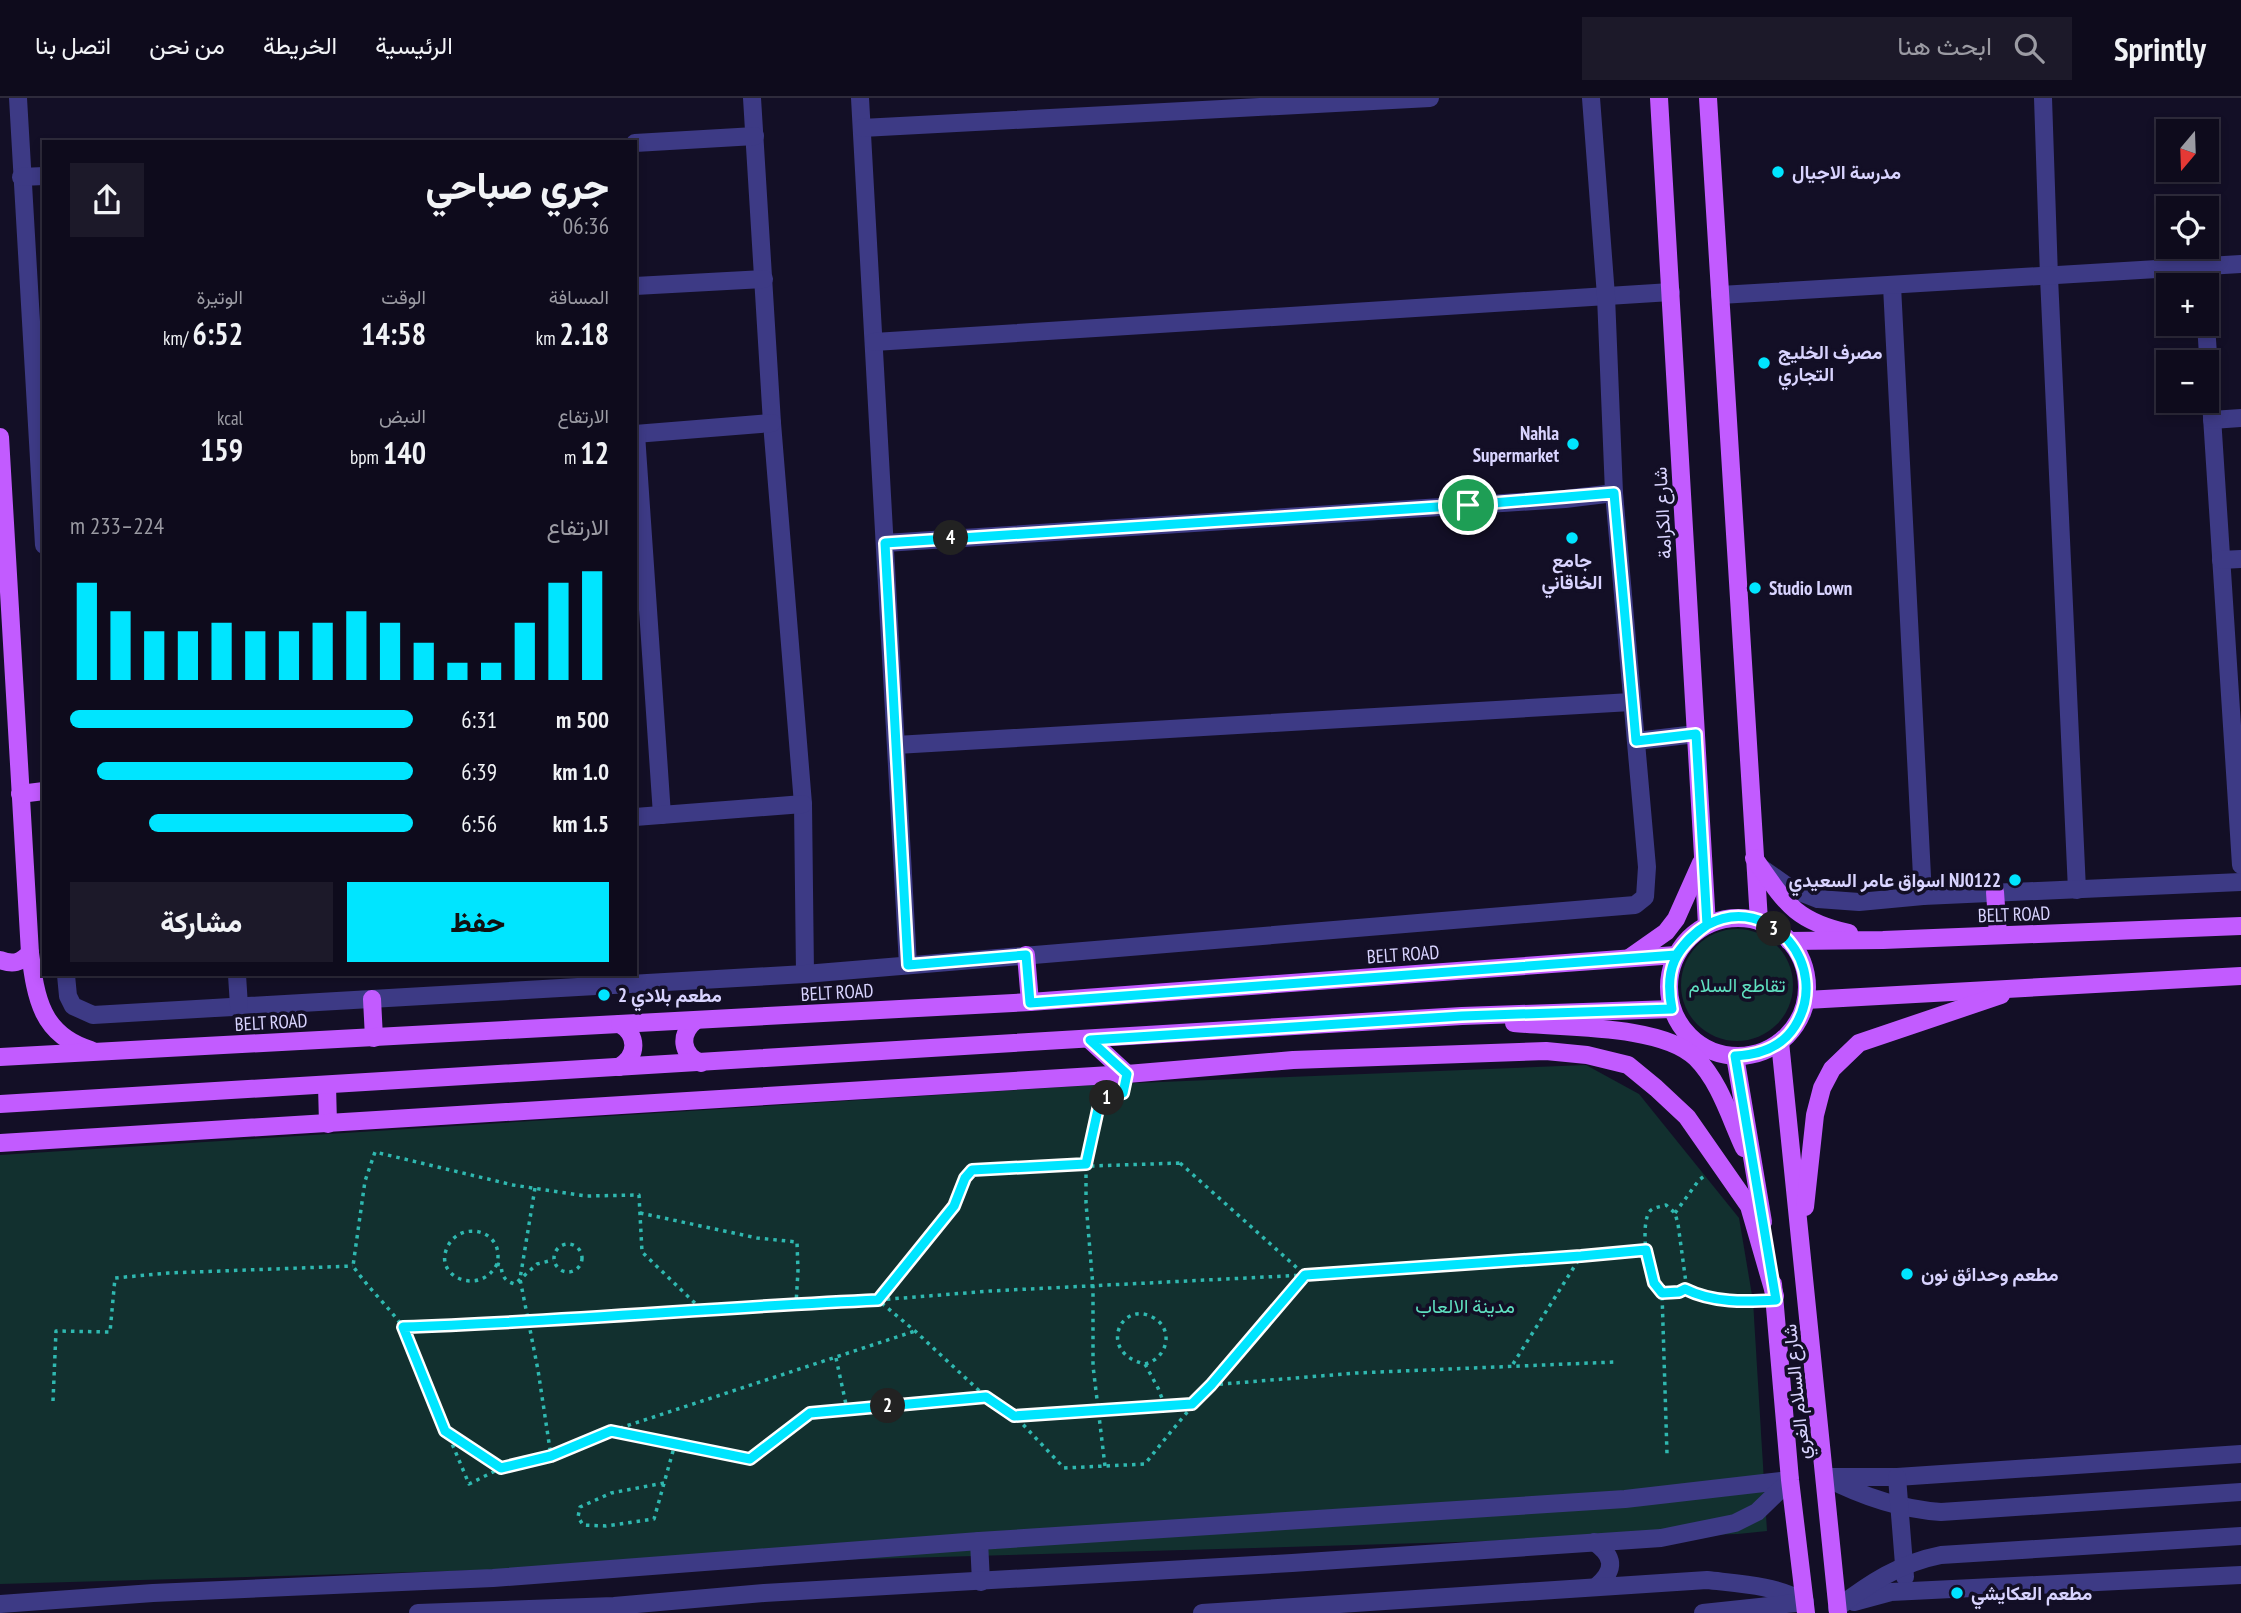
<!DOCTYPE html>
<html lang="ar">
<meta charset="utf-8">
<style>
body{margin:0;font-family:"PT Sans Narrow",Vazirmatn,sans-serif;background:#1c1929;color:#f1f3f6;direction:rtl;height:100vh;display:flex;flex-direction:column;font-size:26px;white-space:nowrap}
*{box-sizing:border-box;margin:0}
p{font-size:23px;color:#9b9ba3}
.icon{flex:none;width:38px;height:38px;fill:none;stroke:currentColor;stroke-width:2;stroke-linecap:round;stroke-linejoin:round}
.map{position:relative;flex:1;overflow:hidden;direction:ltr}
.side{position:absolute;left:42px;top:42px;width:595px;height:836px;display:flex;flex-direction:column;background:#0e0b1c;border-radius:0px;box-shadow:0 4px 10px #0003,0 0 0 2px #2e2b3b;direction:rtl}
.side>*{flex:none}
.needle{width:46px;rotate:199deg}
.controls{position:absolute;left:2156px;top:21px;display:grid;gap:14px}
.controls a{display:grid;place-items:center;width:63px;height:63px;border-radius:0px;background:#0e0b1c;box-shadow:0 4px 10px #0003,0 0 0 2px #2e2b3b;font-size:35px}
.pin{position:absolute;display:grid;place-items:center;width:60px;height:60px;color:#fff;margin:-30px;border:4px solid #fff;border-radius:50%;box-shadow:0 2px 7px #0007}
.km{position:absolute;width:35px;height:35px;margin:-18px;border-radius:50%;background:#222;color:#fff;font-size:19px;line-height:35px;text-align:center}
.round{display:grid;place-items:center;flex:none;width:74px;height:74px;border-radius:0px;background:#1c1929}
.summary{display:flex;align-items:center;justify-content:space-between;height:119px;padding:0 28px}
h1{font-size:38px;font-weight:800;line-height:52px}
.stats{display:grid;grid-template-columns:repeat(3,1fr);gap:10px;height:119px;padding:7px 28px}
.stats div{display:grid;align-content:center}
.stats b{font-size:30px;font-weight:800}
.stats small{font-size:19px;font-weight:400}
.stats p{font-size:19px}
.chart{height:196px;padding:14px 28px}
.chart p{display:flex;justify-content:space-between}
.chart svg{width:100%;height:126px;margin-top:7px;stroke:#00e5ff;stroke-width:6}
.primary-button{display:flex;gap:14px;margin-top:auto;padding:14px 28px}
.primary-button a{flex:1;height:80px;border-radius:0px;background:#00e5ff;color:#111;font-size:28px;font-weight:800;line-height:80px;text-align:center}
.primary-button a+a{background:#1c1929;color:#f1f3f6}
ul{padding:0 28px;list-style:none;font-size:23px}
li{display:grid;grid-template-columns:112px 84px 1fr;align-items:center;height:52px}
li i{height:18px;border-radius:9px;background:#00e5ff}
header{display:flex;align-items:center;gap:42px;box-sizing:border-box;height:98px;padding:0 35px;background:#0e0b1c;border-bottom:2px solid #2e2b3b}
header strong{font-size:33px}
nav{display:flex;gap:38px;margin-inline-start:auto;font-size:24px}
.search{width:490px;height:63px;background:#1c1929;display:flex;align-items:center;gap:18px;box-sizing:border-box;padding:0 24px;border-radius:0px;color:#9b9ba3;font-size:26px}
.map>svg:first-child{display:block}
.green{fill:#12302f}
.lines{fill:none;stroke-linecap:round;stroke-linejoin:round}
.path{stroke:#2fb8b0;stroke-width:3.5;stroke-dasharray:3.5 5;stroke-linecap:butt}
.minor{stroke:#3d3a85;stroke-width:18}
.major{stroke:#c25bff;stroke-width:18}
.route-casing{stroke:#fff;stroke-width:14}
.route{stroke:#00e5ff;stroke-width:9}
.poi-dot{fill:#00e5ff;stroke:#130f26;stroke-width:2.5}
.labels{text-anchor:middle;stroke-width:7;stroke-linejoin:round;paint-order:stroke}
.poi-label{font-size:19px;font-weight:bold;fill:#d9d4ff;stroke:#130f26;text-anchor:start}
.street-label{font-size:19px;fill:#d9d4ff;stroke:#130f26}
.park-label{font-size:19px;fill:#5fe0c0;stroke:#130f26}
</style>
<header>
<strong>Sprintly</strong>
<div class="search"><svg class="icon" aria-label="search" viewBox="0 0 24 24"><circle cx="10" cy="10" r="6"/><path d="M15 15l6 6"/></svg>ابحث هنا</div>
<nav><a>الرئيسية</a><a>الخريطة</a><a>من نحن</a><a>اتصل بنا</a></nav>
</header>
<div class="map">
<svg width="2241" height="1515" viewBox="0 0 2241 1515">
<rect width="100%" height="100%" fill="#130f26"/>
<g class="green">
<circle cx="1737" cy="887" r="56"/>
<path d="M1586 967 1639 996 1739 1120 1753 1203 1767 1433 1738 1436 0 1486V1057L1111 986Z"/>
</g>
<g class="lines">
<g class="path">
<path d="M1180 1065 1305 1177C1252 1240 1196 1301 1145 1366L1064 1370 1015 1318 986 1299 915 1233 878 1202 954 1108 965 1080 972 1072Z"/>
<path d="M535 1090 520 1181 538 1272 551 1358"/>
<path d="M640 1115 757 1140 797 1144 798 1173 796 1206"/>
<path d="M1675 1115 1699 1082 1707 1076"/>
<circle cx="568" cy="1160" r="14"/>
<path d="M497 1166C482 1196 440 1182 445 1156 453 1120 506 1129 497 1166L501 1167C502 1178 504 1183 515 1186L537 1166 553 1162"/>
<path d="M1685 1191C1707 1202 1732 1204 1756 1203"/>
<path d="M1662 1195 1679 1194 1685 1191 1686 1185 1678 1126 1675 1115 1666 1107C1660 1109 1654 1109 1650 1113 1640 1125 1647 1174 1654 1186 1656 1189 1660 1193 1662 1195L1667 1356"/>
<path d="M701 1211 642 1154 639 1097 586 1098 513 1087 375 1054 365 1083 353 1168C368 1190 387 1207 403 1229L527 1222H567L701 1211 878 1202 990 1193 1305 1177 1581 1158 1646 1152"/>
<path d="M403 1229 469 1386 501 1370 551 1358 611 1333 915 1233"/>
<path d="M836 1260 847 1311"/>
<path d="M1145 1266C1158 1263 1167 1251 1166 1238 1165 1230 1161 1224 1154 1220 1121 1200 1096 1255 1145 1266L1158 1290 1165 1308"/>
<path d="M1513 1266 1581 1158"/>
<path d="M1211 1287 1356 1275 1614 1264"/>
<path d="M53 1303 56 1233 110 1234 115 1180 168 1175 353 1168"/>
<path d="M1015 1318 1190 1306"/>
<path d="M447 1334 501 1370"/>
<path d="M612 1334 750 1361 810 1315 986 1299"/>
<path d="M1105 1368 1093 1268V1189L1086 1105V1067L1100 1002 1120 996"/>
<path d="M664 1385 611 1395 580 1409 578 1419 583 1427 606 1428 654 1421 675 1346"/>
</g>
<g class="minor">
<path d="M18 0 44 447"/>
<path d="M752 0 772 325 803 706 805 876"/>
<path d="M860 0 908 867"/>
<path d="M2043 0 2049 179 2077 792"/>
<path d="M862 30 1430 0"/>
<path d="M635 45 755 38"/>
<path d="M21 79 44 78"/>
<path d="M635 188 764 181"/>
<path d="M1892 188 1923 798"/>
<path d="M1720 197 2241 166"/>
<path d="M2206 226 2241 767"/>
<path d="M874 244 1671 194"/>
<path d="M2212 322 2241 320"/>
<path d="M635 336 772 325"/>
<path d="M636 336 662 717"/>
<path d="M885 445 1565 401 1614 395"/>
<path d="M2221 462 2241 461"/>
<path d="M1636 643 1696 636"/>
<path d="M896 647 1631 604"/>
<path d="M635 719 803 706"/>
<path d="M1763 771 1790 790 1818 801 1859 804 1923 798 2241 784"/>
<path d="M66 877 68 898 73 908 93 917 805 876 1635 807 1645 799 1647 769 1614 395 1606 198 1591 0"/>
<path d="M237 877 239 908"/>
<path d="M1825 1379C1863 1399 1899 1411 1941 1414L2241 1394"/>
<path d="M1829 1379H1897L2241 1356"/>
<path d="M1897 1379 1905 1479"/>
<path d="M979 1443 981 1484"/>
<path d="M1594 1444C1614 1458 1616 1471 1597 1488"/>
<path d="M1854 1504 1891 1494 2241 1477"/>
<path d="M0 1506 153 1495 493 1480 979 1443 1625 1401 1790 1382"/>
<path d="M1837 1510C1870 1485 1900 1465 1941 1457L2241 1438"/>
<path d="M418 1515 614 1508 764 1495 1292 1465 1661 1440 1735 1425 1757 1414 1790 1382"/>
<path d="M1202 1515 1707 1482C1742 1486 1774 1487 1805 1504"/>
<path d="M1703 1515 1805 1504"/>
</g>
<g class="major">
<path d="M1659 0 1707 827"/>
<path d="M1708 0 1759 823"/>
<path d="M0 339 30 855C36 900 41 937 91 952"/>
<path d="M20 696 44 693"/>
<path d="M1754 760C1785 804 1794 823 1849 835"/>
<path d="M1995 794 1998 837"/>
<circle cx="1738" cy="889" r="69"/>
<path d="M1789 843 1883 842 2241 828"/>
<path d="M1026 857 1030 904"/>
<path d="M1629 860 1666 834 1676 821 1701 765"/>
<path d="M0 862C13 867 20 865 30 855"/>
<path d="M372 901 374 940"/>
<path d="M1806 902 2241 878"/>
<path d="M695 923C679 936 681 957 701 965"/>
<path d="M1514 925C1562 930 1662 926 1696 960 1720 984 1730 1020 1744 1050"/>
<path d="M1090 942 1127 976"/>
<path d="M1780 944 1838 1515"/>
<path d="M1735 958 1763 1124"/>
<path d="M0 959 1030 904 1676 857"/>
<path d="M619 969C638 958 638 937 620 926"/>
<path d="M327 987 328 1026"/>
<path d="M0 1006 1462 918 1672 911"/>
<path d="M0 1045 1127 976 1293 962 1546 953 1587 957 1628 967 1656 990 1687 1019 1749 1108 1775 1198"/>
<path d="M1805 1109 1815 1017 1822 990 1832 971 1859 945 2001 897"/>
<path d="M1773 1186 1790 1382 1806 1515"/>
</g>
</g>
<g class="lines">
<g class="route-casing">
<path id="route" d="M1468 407 1614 395 1636 643 1696 636 1707 827C1675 850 1664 871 1672 911L1462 918 1090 942 1127 976 1123 995 1100 1002 1086 1066 972 1072 965 1080 954 1108 878 1202C719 1209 561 1224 403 1229L445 1333 501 1370 551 1358 611 1333 750 1361 810 1315 986 1299 1014 1318 1192 1306 1211 1287 1305 1177 1581 1158 1646 1152 1654 1185 1662 1195 1679 1194 1685 1191C1713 1205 1745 1204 1776 1202L1735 958C1759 957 1782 949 1795 928 1832 869 1770 793 1707 827 1693 835 1685 845 1676 857L1030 905 1026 857 908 867 885 445 1468 407"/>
</g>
<use href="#route" class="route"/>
</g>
<g class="poi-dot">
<circle cx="1778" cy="74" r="7"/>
<circle cx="1764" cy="265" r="7"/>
<circle cx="1573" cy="346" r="7"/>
<circle cx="1572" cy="440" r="7"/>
<circle cx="1755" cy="490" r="7"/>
<circle cx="2015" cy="782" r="7"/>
<circle cx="604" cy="897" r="7"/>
<circle cx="1907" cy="1176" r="7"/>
<circle cx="1957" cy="1495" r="7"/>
</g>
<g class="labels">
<g class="poi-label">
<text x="1792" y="81">مدرسة الاجيال</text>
<text x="1778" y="261">مصرف الخليج<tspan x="1778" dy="22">التجاري</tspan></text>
<text x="1559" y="342" text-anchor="end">Nahla<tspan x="1559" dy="22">Supermarket</tspan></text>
<text x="1572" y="469" text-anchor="middle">جامع<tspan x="1572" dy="22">الخاقاني</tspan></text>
<text x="1769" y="497">Studio Lown</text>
<text x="2001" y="789" text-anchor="end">اسواق عامر السعيدي NJ0122</text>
<text x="618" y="904">مطعم بلادي 2</text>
<text x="1921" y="1183">مطعم وحدائق نون</text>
<text x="1971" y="1502">مطعم العكايشي</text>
</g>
<g class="street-label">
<text transform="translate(1662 415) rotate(-93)" y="7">شارع الكرامة</text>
<text transform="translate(2014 816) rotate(-2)" y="7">BELT ROAD</text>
<text transform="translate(1403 856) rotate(-4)" y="7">BELT ROAD</text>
<text transform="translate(837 894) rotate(-3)" y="7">BELT ROAD</text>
<text transform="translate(271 924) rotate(-3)" y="7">BELT ROAD</text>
<text transform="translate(1796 1294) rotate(-96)" y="7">شارع السلام الغري</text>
</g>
<g class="park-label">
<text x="1737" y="894">تقاطع السلام</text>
<text x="1465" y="1215">مدينة الالعاب</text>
</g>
</g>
</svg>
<div class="controls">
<a><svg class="needle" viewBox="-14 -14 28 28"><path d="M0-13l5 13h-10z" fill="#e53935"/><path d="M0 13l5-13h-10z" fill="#9b9ba3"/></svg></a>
<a><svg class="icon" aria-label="locate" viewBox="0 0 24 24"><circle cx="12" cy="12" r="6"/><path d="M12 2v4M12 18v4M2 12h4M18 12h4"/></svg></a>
<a>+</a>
<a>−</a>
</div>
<div class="pin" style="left:1468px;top:407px;background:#1e9e55"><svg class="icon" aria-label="arrive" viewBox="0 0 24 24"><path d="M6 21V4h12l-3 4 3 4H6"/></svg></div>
<b class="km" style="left:1107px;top:1000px">1</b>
<b class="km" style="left:888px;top:1308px">2</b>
<b class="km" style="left:1774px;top:831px">3</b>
<b class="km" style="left:951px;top:440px">4</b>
<section class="side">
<div class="summary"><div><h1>جري صباحي</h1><p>06:36</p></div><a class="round"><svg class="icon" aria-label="share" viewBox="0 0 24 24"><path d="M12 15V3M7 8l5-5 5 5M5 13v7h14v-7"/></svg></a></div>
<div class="stats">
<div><p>المسافة</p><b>2.18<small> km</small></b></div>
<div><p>الوقت</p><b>14:58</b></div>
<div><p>الوتيرة</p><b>6:52<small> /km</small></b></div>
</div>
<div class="stats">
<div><p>الارتفاع</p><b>12<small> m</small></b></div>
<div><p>النبض</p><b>140<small> bpm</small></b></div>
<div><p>kcal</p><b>159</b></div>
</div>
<div class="chart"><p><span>الارتفاع</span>224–233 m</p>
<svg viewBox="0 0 160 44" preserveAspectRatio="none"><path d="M5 44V10M15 44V20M25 44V27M35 44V27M45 44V24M55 44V27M65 44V27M75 44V24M85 44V20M95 44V24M105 44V31M115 44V38M125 44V38M135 44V24M145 44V10M155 44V6"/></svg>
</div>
<ul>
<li><b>500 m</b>6:31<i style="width:100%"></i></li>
<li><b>1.0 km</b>6:39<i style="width:92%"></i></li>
<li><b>1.5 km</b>6:56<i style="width:77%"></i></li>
</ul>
<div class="primary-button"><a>حفظ</a><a>مشاركة</a></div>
</section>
</div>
